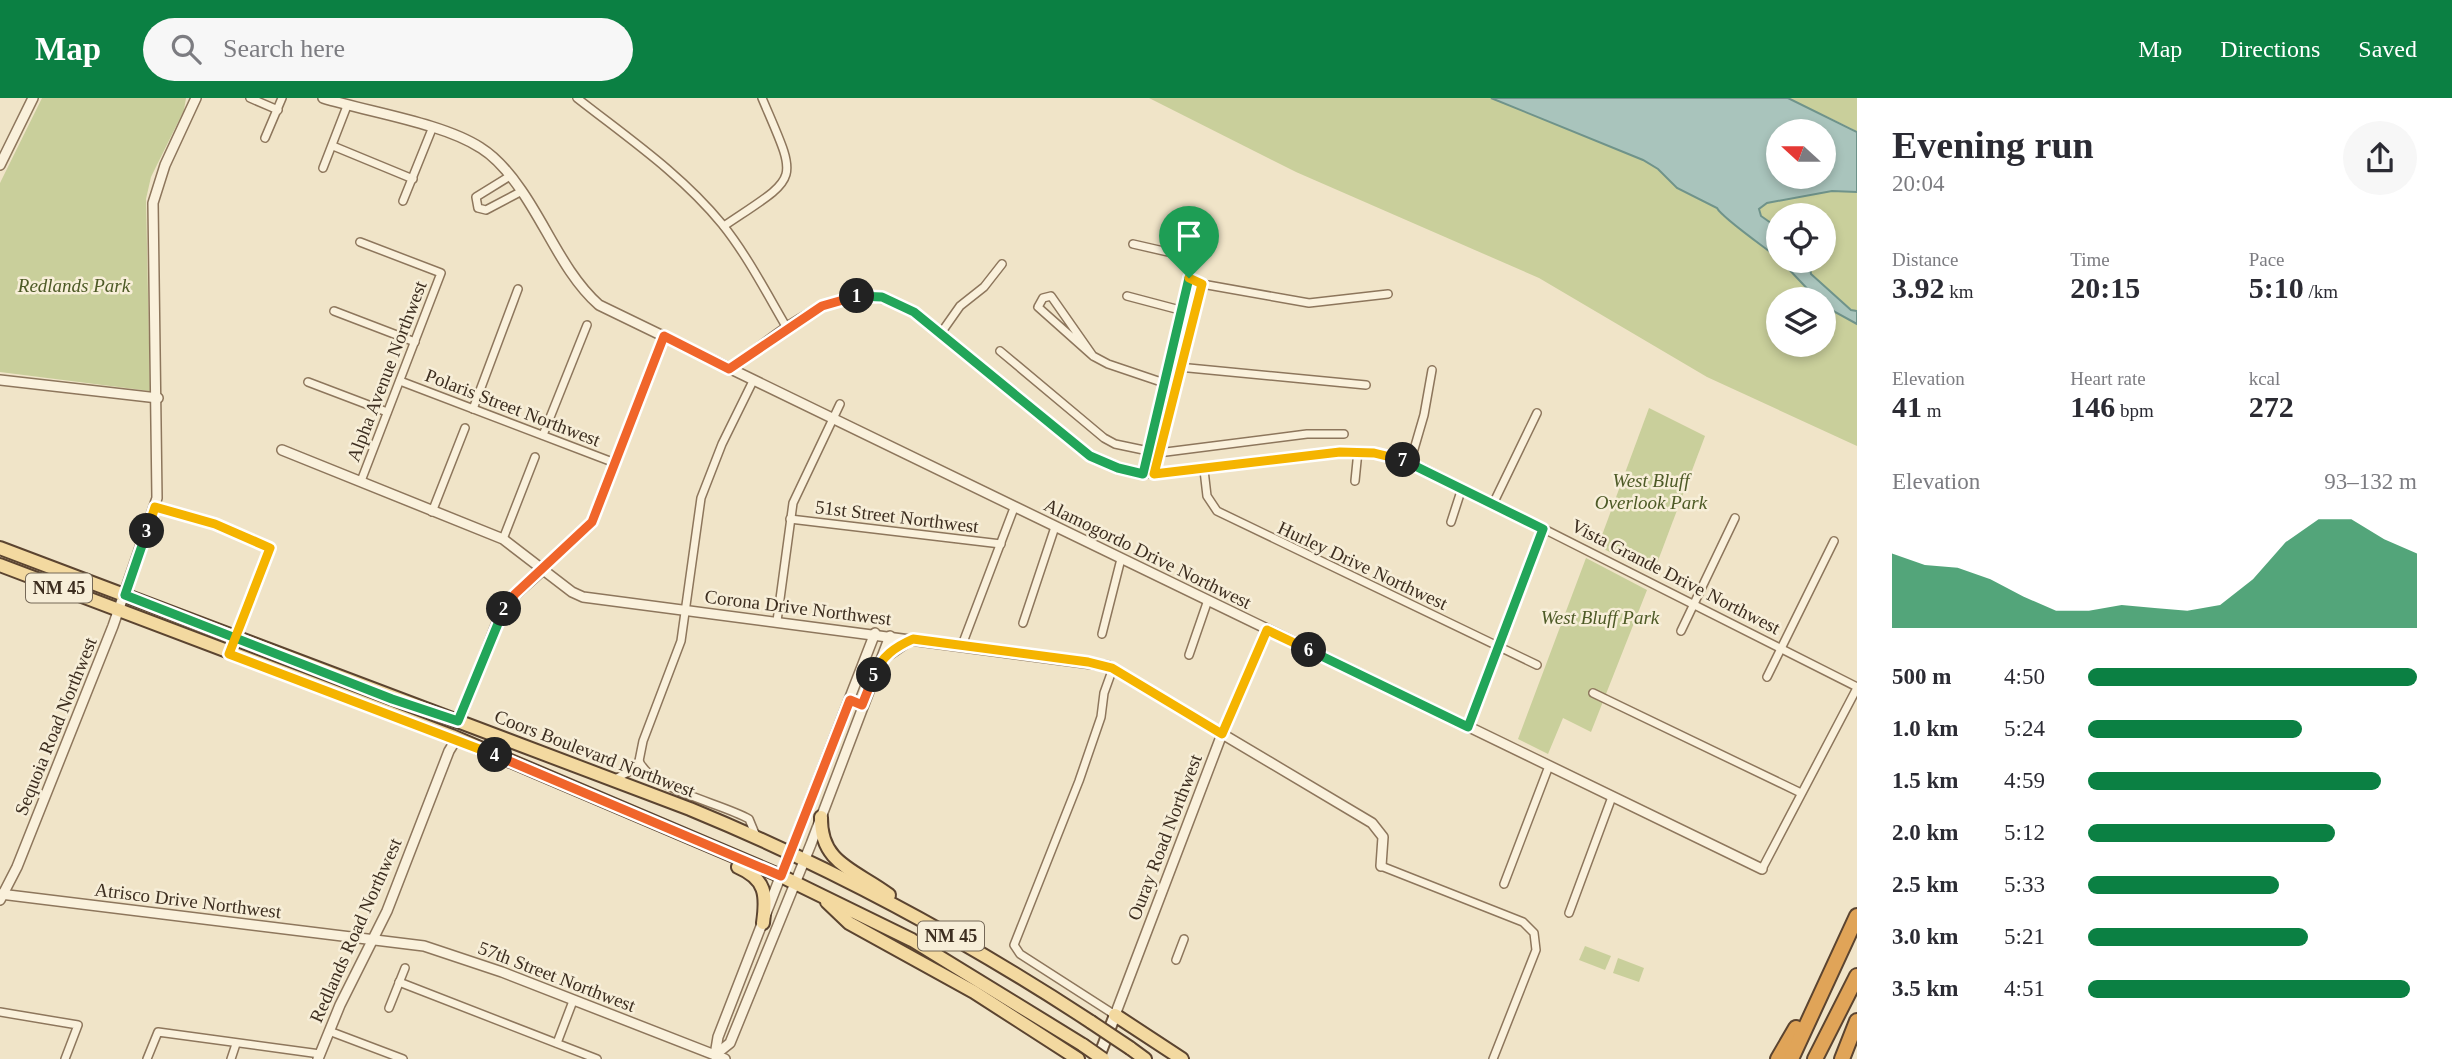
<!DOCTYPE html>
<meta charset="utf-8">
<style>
body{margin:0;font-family:"Times New Roman",serif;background:#f7f7f7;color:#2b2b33;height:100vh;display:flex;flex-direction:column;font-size:26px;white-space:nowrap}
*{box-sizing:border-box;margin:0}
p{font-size:23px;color:#7c7c81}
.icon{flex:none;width:38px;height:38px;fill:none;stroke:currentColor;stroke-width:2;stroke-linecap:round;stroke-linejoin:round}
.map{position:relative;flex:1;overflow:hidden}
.drawer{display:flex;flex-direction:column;background:#fff;width:595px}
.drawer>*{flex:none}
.needle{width:46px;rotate:291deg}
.tools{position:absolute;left:1766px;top:21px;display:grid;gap:14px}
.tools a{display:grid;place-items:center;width:70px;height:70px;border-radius:50%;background:#fff;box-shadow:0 4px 10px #0003;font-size:35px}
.pin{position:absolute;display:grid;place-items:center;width:60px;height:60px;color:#fff;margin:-72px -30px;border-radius:50% 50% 50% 0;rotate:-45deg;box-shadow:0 0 7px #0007}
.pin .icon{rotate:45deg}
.km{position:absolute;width:35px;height:35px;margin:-18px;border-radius:50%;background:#222;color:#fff;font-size:19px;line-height:35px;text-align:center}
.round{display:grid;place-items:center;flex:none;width:74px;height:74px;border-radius:37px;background:#f7f7f7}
.summary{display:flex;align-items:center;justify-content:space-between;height:119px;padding:0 35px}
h1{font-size:38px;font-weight:600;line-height:52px}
.metrics{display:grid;grid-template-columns:repeat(3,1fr);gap:10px;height:119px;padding:7px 35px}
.metrics div{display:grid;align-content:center}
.metrics b{font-size:30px;font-weight:600}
.metrics small{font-size:19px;font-weight:400}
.metrics p{font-size:19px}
.chart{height:196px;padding:14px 35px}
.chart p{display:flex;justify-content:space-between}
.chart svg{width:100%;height:126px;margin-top:7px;fill:#0b8043;opacity:.7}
ul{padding:0 35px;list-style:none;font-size:23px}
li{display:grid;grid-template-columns:112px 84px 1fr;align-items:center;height:52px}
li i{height:18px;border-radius:9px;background:#0b8043}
header{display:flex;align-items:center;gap:42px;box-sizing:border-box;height:98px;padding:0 35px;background:#0b8043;color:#fff}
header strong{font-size:33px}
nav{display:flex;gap:38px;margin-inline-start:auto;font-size:24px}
.search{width:490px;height:63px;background:#f7f7f7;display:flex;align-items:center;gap:18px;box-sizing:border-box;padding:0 24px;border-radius:38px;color:#7c7c81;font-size:26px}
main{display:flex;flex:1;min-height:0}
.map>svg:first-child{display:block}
.green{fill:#c9cf9b}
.water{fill:#a9c4bc;stroke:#6f938a;stroke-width:2;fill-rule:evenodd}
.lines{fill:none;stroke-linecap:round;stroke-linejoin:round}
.minor-casing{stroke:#8d765c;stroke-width:10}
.tertiary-casing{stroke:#8d765c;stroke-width:12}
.secondary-casing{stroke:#6f573f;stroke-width:14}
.primary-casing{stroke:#5b4430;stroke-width:16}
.motorway-casing{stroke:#5b4430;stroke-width:18}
.minor{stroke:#faf1dc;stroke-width:7}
.tertiary{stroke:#faf1dc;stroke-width:9}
.secondary{stroke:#faf1dc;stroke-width:10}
.primary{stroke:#f3d9a0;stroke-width:12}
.motorway{stroke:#e0a458;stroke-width:14}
.primary-bridge-casing{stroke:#5b4430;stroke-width:16;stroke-linecap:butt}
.primary-bridge{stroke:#f3d9a0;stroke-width:12}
.split-1-casing{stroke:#fff;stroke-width:14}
.split-2-casing{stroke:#fff;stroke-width:14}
.split-3-casing{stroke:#fff;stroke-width:14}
.split-4-casing{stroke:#fff;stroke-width:14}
.split-5-casing{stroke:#fff;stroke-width:14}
.split-6-casing{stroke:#fff;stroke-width:14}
.split-7-casing{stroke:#fff;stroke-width:14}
.split-8-casing{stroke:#fff;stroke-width:14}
.split-1{stroke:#22a559;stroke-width:9}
.split-2{stroke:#f0652b;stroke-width:9}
.split-3{stroke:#22a559;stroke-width:9}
.split-4{stroke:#f5b400;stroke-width:9}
.split-5{stroke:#f0652b;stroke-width:9}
.split-6{stroke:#f5b400;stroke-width:9}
.split-7{stroke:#22a559;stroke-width:9}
.split-8{stroke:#f5b400;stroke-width:9}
.labels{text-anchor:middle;stroke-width:5;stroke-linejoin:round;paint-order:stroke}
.shield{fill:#f7eed8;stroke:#756857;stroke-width:2}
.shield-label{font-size:18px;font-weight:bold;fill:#3d2e20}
.park-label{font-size:19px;font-style:italic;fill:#4d5a26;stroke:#f7eed8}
.street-label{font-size:19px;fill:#3d2e20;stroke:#f7eed8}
</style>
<header>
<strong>Map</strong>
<div class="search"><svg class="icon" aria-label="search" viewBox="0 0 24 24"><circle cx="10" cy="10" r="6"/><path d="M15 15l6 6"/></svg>Search here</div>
<nav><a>Map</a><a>Directions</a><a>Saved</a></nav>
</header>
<main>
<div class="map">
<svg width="1857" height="961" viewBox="0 0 1857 961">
<rect width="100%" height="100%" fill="#f0e4c8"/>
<g class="green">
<path d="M42 0H186L184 12 151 79 146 101 150 293 0 274V85Z"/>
<path d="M1149 0H1491L1643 62 1658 71 1677 90 1717 110C1722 120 1733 125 1742 131 1771 151 1793 174 1817 201H1778V247H1824V208L1857 226V348L1707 279 1539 180 1296 74Z"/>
<path d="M1788 0H1857V34L1851 30Z"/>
<path d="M1832 93 1857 94V213L1852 212 1811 176 1809 163H1824V117H1778V130L1761 118 1759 112 1767 105Z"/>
<path d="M1649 310 1705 338 1653 476 1598 448Z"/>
<path d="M1586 460 1647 492 1591 634 1563 620 1548 656 1518 641Z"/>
<path d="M1585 848 1611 858 1605 872 1579 862Z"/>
<path d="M1618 860 1644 870 1639 884 1613 875Z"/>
</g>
<g class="water">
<path d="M1491 0H1788L1857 34V94L1832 93 1767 105 1759 111 1761 118 1778 130V160C1766 150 1722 120 1717 110L1677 90 1658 71 1643 62ZM1778 33H1824V79H1778Z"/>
<path d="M1781 163H1809L1811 176 1851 212 1857 213V226L1824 208V201H1817Z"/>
</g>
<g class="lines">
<g class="minor-casing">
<g id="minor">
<path d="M250 0 278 12"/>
<path d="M577 0C628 40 681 76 722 126 747 157 767 196 787 230"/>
<path d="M265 40 282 0"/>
<path d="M333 48 413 81"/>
<path d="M323 70 347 8"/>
<path d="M510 78 476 99 478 110 486 112 522 93"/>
<path d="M403 103 432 31"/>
<path d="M724 128C801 76 799 87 762 0"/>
<path d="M360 144 441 175 361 383"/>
<path d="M1133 146 1181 157 1190 170 1189 180 1202 186 1309 205 1388 196"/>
<path d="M1127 198 1195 216"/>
<path d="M334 213 415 244"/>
<path d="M941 235 960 208 984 189 1002 166"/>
<path d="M1000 253 1104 340 1115 346 1158 355 1307 336H1344"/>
<path d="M1093 258 1051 198 1043 200 1038 209 1093 258 1108 266 1176 289"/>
<path d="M1168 268 1366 287"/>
<path d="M729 271C785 231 843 171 914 214L1090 358C1110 369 1131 375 1154 376L1340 354 1374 355 1423 370 1857 589"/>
<path d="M400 283 615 365"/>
<path d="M308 284 387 314"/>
<path d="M473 311 518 191"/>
<path d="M543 337 587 227"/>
<path d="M1410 365 1424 317 1432 272"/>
<path d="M1204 372 1207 398 1217 413 1537 567"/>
<path d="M1143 376 1189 180"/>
<path d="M1154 376 1202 186"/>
<path d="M1355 383 1358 353"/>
<path d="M1493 406 1537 315"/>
<path d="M155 409 215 426 270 450 230 555"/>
<path d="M432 414 465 330"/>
<path d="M790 421 1001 446"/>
<path d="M1451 424 1462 390"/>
<path d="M503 441 535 359"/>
<path d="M544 471 592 424 664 238"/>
<path d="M777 523 793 405 840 306"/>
<path d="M1023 525 1055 429"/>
<path d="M1681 533 1735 420"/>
<path d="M1102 536 1121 461"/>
<path d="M962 547 1014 410"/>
<path d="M1189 557 1208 502"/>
<path d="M1113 570 1104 595 1101 619 1079 683 1014 847 1020 856 1115 917"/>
<path d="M1767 579 1834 443"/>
<path d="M1593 595 1801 695"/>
<path d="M1468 629 1543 431"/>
<path d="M639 663C652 692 721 705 749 721L756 738"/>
<path d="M613 682 634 671 639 663 643 643 681 543 701 400 722 346 753 283"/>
<path d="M1381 768 1523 824 1534 835 1536 852 1493 961"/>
<path d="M1762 771 1857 590"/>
<path d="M1504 786 1549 668"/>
<path d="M1569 815 1612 699"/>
<path d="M1176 862 1184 841"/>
<path d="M399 884 597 961"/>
<path d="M389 910 405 870"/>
<path d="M0 914 78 927 65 961"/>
<path d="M329 933 403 961"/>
<path d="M557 945 573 903"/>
<path d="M147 961 158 934 320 956"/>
<path d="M231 961 236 946"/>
</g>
</g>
<g class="tertiary-casing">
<g id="tertiary">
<path d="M323 0C368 14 443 25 481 50 497 60 510 76 521 92 547 129 565 177 599 207L1762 771"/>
<path d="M0 67 33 0"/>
<path d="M0 282 158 300"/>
<path d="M282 352 503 441 572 494 583 499 1108 568 1372 725 1383 739 1381 768"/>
<path d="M883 561 912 541"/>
<path d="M459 623 500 517 515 497 544 471"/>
<path d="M0 796 424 848 502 874 725 961"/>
<path d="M0 802 17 769 113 528 157 400 153 105 165 67 196 0"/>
<path d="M1115 917 1222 636 1267 532"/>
<path d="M715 957 730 945 811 746 890 538"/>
<path d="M715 957 718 939 875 535"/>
<path d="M318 961 340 907 387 813 449 653 457 640"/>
</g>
</g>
<g class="secondary-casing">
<path id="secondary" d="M1098 961 1115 917"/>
</g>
<g class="primary-casing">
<g id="primary">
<path d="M0 450 690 711C831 769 963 840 1091 924"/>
<path d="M0 467 452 638 781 778 912 842 1083 947"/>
<path d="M821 719C820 766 856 772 889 797"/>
<path d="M738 769C766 781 767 797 763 825"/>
<path d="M827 804 849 825 974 894 1078 961"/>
<path d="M1115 917 1182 961"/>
<path d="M1130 950 1145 961"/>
</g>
</g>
<g class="motorway-casing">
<g id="motorway">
<path d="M1778 961 1796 930"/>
<path d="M1791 961 1857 818"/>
<path d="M1815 961 1857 878"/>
<path d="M1842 961 1857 923"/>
</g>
</g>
<use href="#minor" class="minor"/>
<use href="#tertiary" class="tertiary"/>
<use href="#secondary" class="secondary"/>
<use href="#primary" class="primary"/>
<use href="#motorway" class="motorway"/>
<g class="primary-bridge-casing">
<g id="primary-bridge">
<path d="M1091 924 1130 950"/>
<path d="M1083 947 1103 961"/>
</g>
</g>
<use href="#primary-bridge" class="primary-bridge"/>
</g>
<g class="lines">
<g class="split-1-casing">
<path id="split-1" d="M857 198 882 199 914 214 1090 358 1118 370 1143 376 1189 180"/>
</g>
<g class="split-2-casing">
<path id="split-2" d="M504 511 515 496 592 424 664 238 729 271 822 208 857 198"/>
</g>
<g class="split-3-casing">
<path id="split-3" d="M147 433 125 497 392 601 458 623 504 511"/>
</g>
<g class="split-4-casing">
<path id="split-4" d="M147 433 155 409 215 426 270 450 229 556 495 657"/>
</g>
<g class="split-5-casing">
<path id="split-5" d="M495 657 781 778 850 602 862 607 874 577"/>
</g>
<g class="split-6-casing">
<path id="split-6" d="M874 577C882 558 895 549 913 541L1088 564 1112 570 1222 636 1267 532 1309 552"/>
</g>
<g class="split-7-casing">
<path id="split-7" d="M1309 552 1468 629 1543 431 1403 362"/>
</g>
<g class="split-8-casing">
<path id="split-8" d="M1189 180 1202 186 1154 376 1340 354 1374 355 1403 362"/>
</g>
<use href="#split-1" class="split-1"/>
<use href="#split-2" class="split-2"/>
<use href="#split-3" class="split-3"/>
<use href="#split-4" class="split-4"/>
<use href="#split-5" class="split-5"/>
<use href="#split-6" class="split-6"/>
<use href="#split-7" class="split-7"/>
<use href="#split-8" class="split-8"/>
</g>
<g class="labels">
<g class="shield">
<rect x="26" y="475.5" width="66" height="29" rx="5"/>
<rect x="918" y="823.5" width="66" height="29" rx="5"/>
</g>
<g class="shield-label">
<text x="59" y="496">NM 45</text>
<text x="951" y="844">NM 45</text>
</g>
<g class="park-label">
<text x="74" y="194">Redlands Park</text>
<text x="1651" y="389">West Bluff<tspan x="1651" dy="22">Overlook Park</tspan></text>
<text x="1600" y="526">West Bluff Park</text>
</g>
<g class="street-label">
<text transform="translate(386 273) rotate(-69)" y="7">Alpha Avenue Northwest</text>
<text transform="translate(513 309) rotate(21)" y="7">Polaris Street Northwest</text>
<text transform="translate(897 418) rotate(7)" y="7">51st Street Northwest</text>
<text transform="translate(1148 455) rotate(26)" y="7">Alamogordo Drive Northwest</text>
<text transform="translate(1363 467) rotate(25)" y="7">Hurley Drive Northwest</text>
<text transform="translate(1676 478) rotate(27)" y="7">Vista Grande Drive Northwest</text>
<text transform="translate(798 509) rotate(7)" y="7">Corona Drive Northwest</text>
<text transform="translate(55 628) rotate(-68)" y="7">Sequoia Road Northwest</text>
<text transform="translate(595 655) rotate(21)" y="7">Coors Boulevard Northwest</text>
<text transform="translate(1164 739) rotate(-69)" y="7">Ouray Road Northwest</text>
<text transform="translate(188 802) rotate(7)" y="7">Atrisco Drive Northwest</text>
<text transform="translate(355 832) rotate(-66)" y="7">Redlands Road Northwest</text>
<text transform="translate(557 878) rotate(21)" y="7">57th Street Northwest</text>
</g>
</g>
</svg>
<div class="tools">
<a><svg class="needle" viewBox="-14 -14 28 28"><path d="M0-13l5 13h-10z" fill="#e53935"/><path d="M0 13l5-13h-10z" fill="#7c7c81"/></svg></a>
<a><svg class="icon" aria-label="locate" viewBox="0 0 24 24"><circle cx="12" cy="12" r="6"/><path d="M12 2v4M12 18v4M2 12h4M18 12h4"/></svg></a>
<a><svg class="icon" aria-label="layers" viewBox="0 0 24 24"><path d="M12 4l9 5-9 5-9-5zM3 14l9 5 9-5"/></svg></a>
</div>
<div class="pin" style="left:1189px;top:180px;background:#1e9e55"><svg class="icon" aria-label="arrive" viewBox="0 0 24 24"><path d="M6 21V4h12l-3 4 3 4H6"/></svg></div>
<b class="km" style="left:857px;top:198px">1</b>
<b class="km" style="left:504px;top:511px">2</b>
<b class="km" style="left:147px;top:433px">3</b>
<b class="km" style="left:495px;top:657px">4</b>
<b class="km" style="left:874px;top:577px">5</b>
<b class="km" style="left:1309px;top:552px">6</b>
<b class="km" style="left:1403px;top:362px">7</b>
</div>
<section class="drawer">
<div class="summary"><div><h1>Evening run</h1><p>20:04</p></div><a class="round"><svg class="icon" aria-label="share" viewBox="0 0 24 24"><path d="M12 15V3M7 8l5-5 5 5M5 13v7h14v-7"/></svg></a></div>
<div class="metrics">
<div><p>Distance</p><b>3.92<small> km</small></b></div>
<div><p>Time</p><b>20:15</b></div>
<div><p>Pace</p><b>5:10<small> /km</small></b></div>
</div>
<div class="metrics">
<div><p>Elevation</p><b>41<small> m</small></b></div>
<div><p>Heart rate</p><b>146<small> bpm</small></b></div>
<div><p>kcal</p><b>272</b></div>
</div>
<div class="chart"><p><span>Elevation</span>93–132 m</p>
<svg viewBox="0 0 160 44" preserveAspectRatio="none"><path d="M0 44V18L10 22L20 23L30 27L40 33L50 38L60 38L70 36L80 37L90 38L100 36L110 27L120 14L130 6L140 6L150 13L160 18V44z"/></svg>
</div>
<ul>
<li><b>500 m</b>4:50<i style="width:100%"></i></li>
<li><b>1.0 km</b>5:24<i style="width:65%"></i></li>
<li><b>1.5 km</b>4:59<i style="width:89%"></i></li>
<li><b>2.0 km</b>5:12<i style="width:75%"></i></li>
<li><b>2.5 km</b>5:33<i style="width:58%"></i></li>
<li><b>3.0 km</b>5:21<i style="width:67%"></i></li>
<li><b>3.5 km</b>4:51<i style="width:98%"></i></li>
</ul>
</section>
</main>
